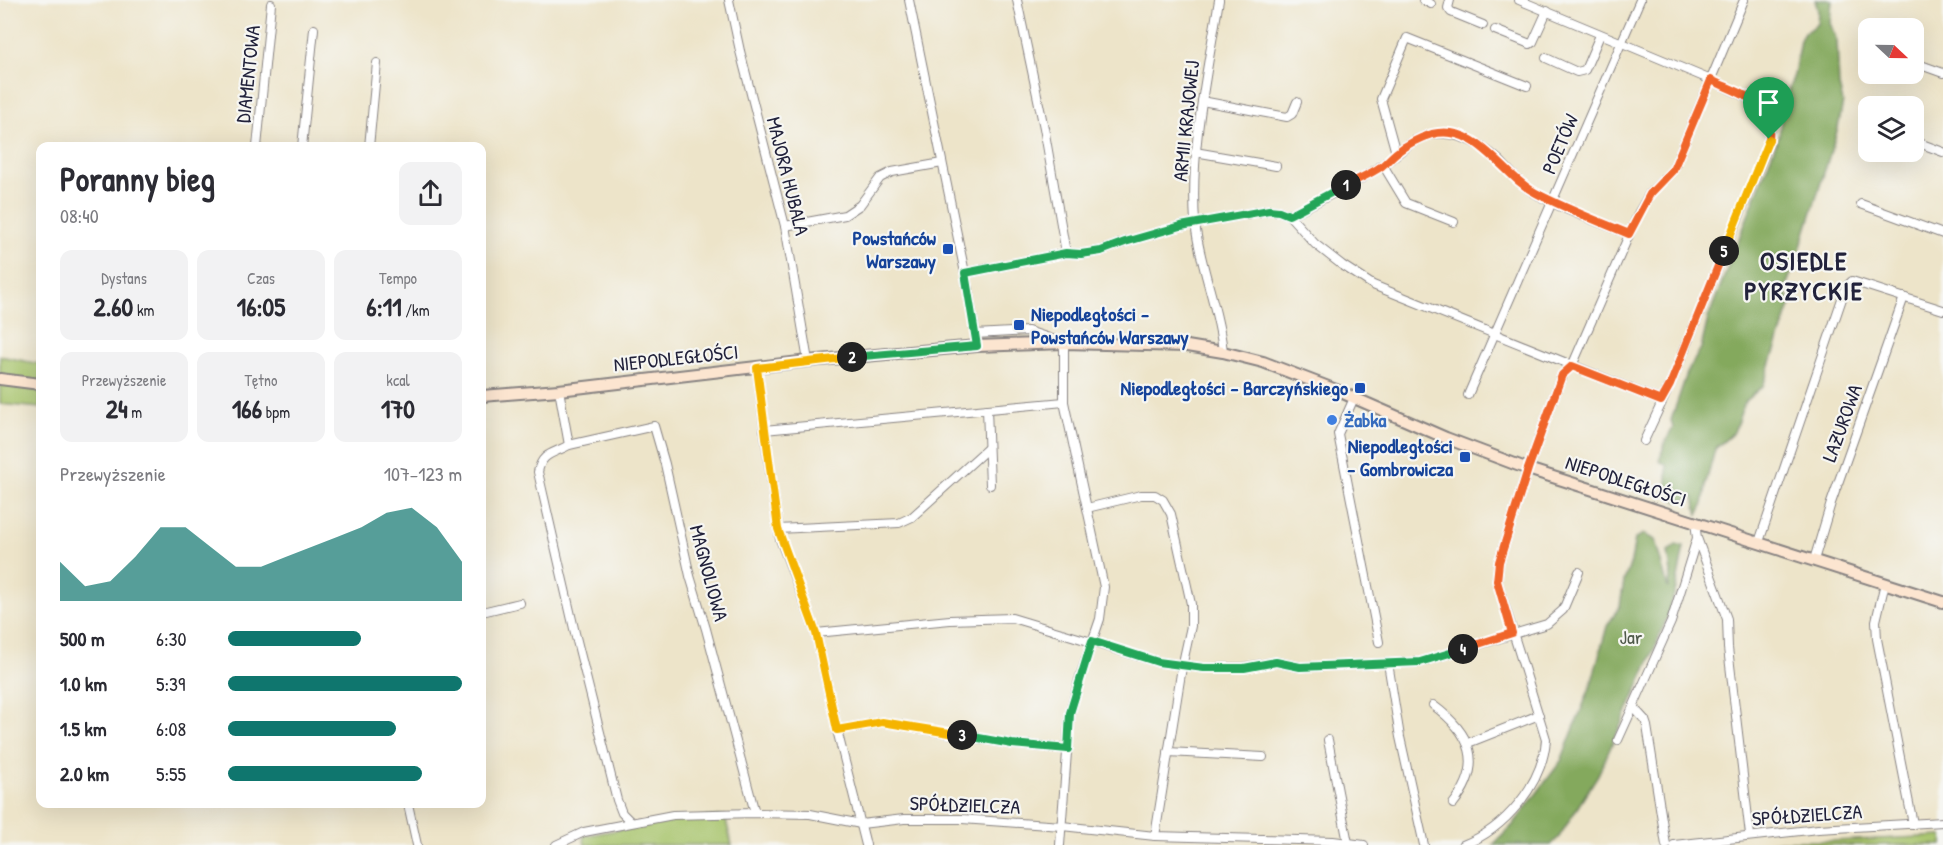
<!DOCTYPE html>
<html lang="pl">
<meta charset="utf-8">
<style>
body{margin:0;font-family:"Patrick Hand",sans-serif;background:#f2f2f3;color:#2b2b33;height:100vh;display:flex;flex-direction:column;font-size:22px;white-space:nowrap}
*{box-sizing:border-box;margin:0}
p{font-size:20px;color:#7c7c81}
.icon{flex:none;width:33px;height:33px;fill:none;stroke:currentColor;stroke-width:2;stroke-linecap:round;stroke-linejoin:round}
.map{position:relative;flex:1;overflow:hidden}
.sheet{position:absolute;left:36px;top:142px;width:450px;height:666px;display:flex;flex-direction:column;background:#fff;border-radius:12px;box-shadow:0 6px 24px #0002}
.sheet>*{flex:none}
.needle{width:39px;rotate:112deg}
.fabs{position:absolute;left:1858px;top:18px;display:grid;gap:12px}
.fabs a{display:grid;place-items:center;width:66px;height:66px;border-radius:12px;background:#fff;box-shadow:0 6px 24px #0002;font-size:30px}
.pin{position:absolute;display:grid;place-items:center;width:51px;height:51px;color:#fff;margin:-62px -26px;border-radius:50% 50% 50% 0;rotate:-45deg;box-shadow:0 0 6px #0007}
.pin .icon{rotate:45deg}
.km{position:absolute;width:30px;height:30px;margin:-15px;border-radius:50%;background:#222;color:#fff;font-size:16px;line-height:30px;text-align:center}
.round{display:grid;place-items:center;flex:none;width:63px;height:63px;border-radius:12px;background:#f2f2f3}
.head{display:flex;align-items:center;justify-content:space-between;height:102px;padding:0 24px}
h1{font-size:33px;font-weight:700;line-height:45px}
.stats{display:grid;grid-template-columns:repeat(3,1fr);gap:9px;height:102px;padding:6px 24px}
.stats div{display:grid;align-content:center;border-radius:12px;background:#f2f2f3;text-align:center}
.stats b{font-size:26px;font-weight:700}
.stats small{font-size:16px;font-weight:400}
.stats p{font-size:16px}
.chart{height:168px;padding:12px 24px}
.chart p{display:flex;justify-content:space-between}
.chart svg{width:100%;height:108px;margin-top:6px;fill:#0f766e;opacity:.7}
ul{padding:0 24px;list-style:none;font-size:20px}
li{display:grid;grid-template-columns:96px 72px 1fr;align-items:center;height:45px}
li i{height:15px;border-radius:8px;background:#0f766e}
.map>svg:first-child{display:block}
.green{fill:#a6c369;stroke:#647252;stroke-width:1.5}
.forest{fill:#84a95d;stroke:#53664c;stroke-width:1.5}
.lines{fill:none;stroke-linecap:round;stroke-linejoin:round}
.street-casing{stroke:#888382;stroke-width:10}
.secondary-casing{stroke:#888382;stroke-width:14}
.street{stroke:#fff;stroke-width:8}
.secondary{stroke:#fce5d0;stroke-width:10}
.split-1-casing{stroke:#fff;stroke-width:12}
.split-2-casing{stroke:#fff;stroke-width:12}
.split-3-casing{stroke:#fff;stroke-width:12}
.split-4-casing{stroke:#fff;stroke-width:12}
.split-5-casing{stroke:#fff;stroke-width:12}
.split-6-casing{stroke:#fff;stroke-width:12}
.split-1{stroke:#f0652b;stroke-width:8}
.split-2{stroke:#22a559;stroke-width:8}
.split-3{stroke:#f5b400;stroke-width:8}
.split-4{stroke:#22a559;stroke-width:8}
.split-5{stroke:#f0652b;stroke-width:8}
.split-6{stroke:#f5b400;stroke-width:8}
.transit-dot{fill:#1a4fb4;stroke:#f6f6f2;stroke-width:2}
.shop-dot{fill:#3f7fe0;stroke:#f6f6f2;stroke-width:2}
.labels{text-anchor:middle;stroke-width:4.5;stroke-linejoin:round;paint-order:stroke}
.street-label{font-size:20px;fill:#22223b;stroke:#f6f6f2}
.transit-label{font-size:20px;font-weight:bold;fill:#164399;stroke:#f6f6f2;text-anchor:end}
.shop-label{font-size:20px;font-weight:bold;fill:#366cbe;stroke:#f6f6f2;text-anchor:start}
.park-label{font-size:20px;fill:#505a4b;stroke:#f6f6f2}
.district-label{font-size:26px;font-weight:bold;letter-spacing:1.5px;fill:#22223b;stroke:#f6f6f2}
</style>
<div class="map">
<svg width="1943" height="845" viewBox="0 0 1943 845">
<rect width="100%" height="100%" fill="#f6f6f2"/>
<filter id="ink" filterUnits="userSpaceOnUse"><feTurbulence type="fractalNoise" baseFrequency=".0167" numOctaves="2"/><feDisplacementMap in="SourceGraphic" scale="12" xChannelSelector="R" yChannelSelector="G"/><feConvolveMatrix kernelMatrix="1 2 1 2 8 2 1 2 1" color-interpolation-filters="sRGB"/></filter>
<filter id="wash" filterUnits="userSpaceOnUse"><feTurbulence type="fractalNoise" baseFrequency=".008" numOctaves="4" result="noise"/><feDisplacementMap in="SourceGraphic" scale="24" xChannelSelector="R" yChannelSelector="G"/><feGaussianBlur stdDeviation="1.35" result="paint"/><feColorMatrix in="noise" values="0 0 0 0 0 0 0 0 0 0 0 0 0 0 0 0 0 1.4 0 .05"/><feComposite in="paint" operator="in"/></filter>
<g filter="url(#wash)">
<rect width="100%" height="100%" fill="#ede4c9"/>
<g class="green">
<path d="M0 356 40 364V408L0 404Z"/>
<path d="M725 816 732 845H585L583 836 679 819Z"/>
<path d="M1943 836V845H1754L1780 841H1835Z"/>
</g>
<g class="forest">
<path d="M1815 0H1832L1830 23 1837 41 1839 86 1843 102 1838 128 1799 253 1785 289 1791 303 1763 386 1745 401 1734 432 1715 449 1707 479 1703 505 1698 515 1694 497 1677 502 1667 490V466L1660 461 1664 444 1673 428 1671 420 1687 373 1701 348 1708 318 1779 136 1783 105 1794 75 1800 40 1804 33 1817 24 1818 11Z"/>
<path d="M1643 534 1655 540 1668 588 1671 573 1668 552 1676 545 1684 547 1676 588 1667 618 1644 674 1598 775 1559 837 1551 845H1493L1513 825 1561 761 1591 685 1607 626 1620 606 1624 581 1631 562 1635 539Z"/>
</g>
</g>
<g filter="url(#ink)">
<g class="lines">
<g class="street-casing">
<g id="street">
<path d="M729 0 740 51 785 226 808 361"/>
<path d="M909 0 965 273 976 337"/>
<path d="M1017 0 1044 128 1066 253"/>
<path d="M1219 0C1207 74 1190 148 1195 222 1199 265 1219 308 1223 352"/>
<path d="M1423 0 1431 4"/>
<path d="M1450 0 1448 8 1451 12 1483 25"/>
<path d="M1519 0 1711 80 1759 103 1770 127 1768 145 1670 385 1644 441"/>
<path d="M1495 30 1530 44 1533 42 1547 11"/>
<path d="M1546 58 1577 72 1585 70 1600 35"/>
<path d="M1918 64 1943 73"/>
<path d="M1202 101 1287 117 1292 114 1297 102"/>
<path d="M1914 141 1943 152"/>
<path d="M257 147 271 4"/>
<path d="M302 147 314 29"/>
<path d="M369 147 377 63"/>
<path d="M1195 152 1276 166"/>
<path d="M1396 153 1381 99 1407 38 1527 86"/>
<path d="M1383 165 1406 203 1454 222"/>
<path d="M1861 204 1943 234"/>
<path d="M1289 215C1320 200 1353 185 1381 166 1394 158 1404 146 1418 139 1447 125 1478 141 1500 161 1511 172 1519 184 1533 192 1562 210 1597 221 1629 234"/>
<path d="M785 226 845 215 860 205 880 178 892 172 942 163"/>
<path d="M965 273 1066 253 1081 254 1101 251 1125 242 1181 226 1269 210 1279 211 1289 215 1315 244 1342 265 1373 285 1661 401"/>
<path d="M975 334 1028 331 1064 343V402L1104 587 1100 619 1080 677 1070 713 1060 845"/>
<path d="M757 368 768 458 780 539 816 633 837 730 866 845"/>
<path d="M559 390 569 445"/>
<path d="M1468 395 1640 0"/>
<path d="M1354 398 1338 434 1379 642"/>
<path d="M987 409 990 485"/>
<path d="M764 430 1064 402"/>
<path d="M1087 508 1141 495H1155L1163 500 1171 514 1191 604V626L1182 667 1155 836"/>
<path d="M1695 522 1697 538 1727 619 1728 648 1750 835"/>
<path d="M778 529 899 523 912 517 988 448"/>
<path d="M1759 542 1846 287 1852 281 1943 310"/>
<path d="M1814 560 1831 503 1904 297"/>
<path d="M1885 583 1876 621 1877 639 1913 824"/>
<path d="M482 612 520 603"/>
<path d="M816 633 950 620 1012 618 1158 662 1204 668 1244 667 1276 662 1300 667 1420 662 1547 624 1563 610 1579 572"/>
<path d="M1388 663 1400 737 1424 845"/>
<path d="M1433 705C1471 733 1485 764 1453 804"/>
<path d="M837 730 882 722 1012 744 1068 749"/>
<path d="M1328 740 1348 843"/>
<path d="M1618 740 1633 707"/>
<path d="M1468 743 1539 715"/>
<path d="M1168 752 1263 757"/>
<path d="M408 804 417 845"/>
<path d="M631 822 622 813 617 800 575 633 538 472C542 452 554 454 569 445L654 426 665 464 690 576 706 629 755 813"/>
<path d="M556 845 584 832 673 815 755 813 810 814 861 824 904 819H962L1062 826 1155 836 1333 841 1364 845"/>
<path d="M1463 845C1505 829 1543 784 1546 739L1497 581 1499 562 1528 469 1562 375 1572 366 1639 212 1650 193 1673 170 1744 0"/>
<path d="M1666 845 1647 726 1645 720 1633 707 1671 622 1697 538"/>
<path d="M1674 845 1818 829 1943 822"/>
</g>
</g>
<g class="secondary-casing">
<g id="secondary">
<path d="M0 379 40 384"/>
<path d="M482 396 559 390 808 361 977 346 1064 343 1187 346 1223 352 1263 362 1336 390 1446 438 1528 469 1943 602"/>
</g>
</g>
<use href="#street" class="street"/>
<use href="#secondary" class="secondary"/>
</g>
</g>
<g class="lines" filter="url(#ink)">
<g class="split-1-casing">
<path id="split-1" d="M1346 185C1358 179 1371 174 1382 166 1387 162 1391 157 1396 153 1406 145 1419 138 1432 134 1479 123 1502 176 1536 193 1566 209 1598 221 1629 234L1650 194 1673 170 1711 80C1740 94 1773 100 1769 139"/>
</g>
<g class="split-2-casing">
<path id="split-2" d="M852 357 977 346 965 273 1066 253 1081 254 1101 251 1125 242 1181 226 1269 210 1279 211 1289 215 1346 185"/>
</g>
<g class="split-3-casing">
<path id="split-3" d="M852 357 757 368 778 529 816 633 837 730 882 722 962 735"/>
</g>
<g class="split-4-casing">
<path id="split-4" d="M962 735 1012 744 1068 749 1070 713 1092 641 1158 662 1204 668H1244L1276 662 1300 667 1420 662 1463 649"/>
</g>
<g class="split-5-casing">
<path id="split-5" d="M1463 649 1512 633 1497 581 1499 562 1528 469 1562 375 1572 366 1661 401 1670 385 1724 251"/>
</g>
<g class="split-6-casing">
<path id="split-6" d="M1724 251 1769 139"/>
</g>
<use href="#split-1" class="split-1"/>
<use href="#split-2" class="split-2"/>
<use href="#split-3" class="split-3"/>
<use href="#split-4" class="split-4"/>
<use href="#split-5" class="split-5"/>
<use href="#split-6" class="split-6"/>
</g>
<g class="transit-dot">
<rect x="942" y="243" width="12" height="12" rx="3"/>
<rect x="1013" y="319" width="12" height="12" rx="3"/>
<rect x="1354" y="382" width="12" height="12" rx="3"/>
<rect x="1459" y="451" width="12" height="12" rx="3"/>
</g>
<circle class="shop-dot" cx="1332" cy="420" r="6"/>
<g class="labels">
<g class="street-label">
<text transform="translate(248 74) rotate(-84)" y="7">DIAMENTOWA</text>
<text transform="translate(1186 121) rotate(-84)" y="7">ARMII KRAJOWEJ</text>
<text transform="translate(1560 144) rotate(-67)" y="7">POETÓW</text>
<text transform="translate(788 176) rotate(76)" y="7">MAJORA HUBALA</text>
<text transform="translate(676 358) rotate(-6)" y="7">NIEPODLEGŁOŚCI</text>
<text transform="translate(1842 423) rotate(-70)" y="7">LAZUROWA</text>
<text transform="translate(1626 481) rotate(18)" y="7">NIEPODLEGŁOŚCI</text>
<text transform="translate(709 573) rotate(75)" y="7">MAGNOLIOWA</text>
<text transform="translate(965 805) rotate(2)" y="7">SPÓŁDZIELCZA</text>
<text transform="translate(1807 815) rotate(-4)" y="7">SPÓŁDZIELCZA</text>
</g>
<g class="transit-label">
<text x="936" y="245">Powstańców<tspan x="936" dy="23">Warszawy</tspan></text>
<text x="1031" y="321" text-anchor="start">Niepodległości -<tspan x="1031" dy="23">Powstańców Warszawy</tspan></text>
<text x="1348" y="395">Niepodległości - Barczyńskiego</text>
<text x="1453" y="453">Niepodległości<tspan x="1453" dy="23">- Gombrowicza</tspan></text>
</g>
<g class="shop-label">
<text x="1344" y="427">Żabka</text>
</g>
<g class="park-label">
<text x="1631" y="644">Jar</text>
</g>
<g class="district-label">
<text x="1804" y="270">OSIEDLE<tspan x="1804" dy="30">PYRZYCKIE</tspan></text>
</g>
</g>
</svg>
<div class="fabs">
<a><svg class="needle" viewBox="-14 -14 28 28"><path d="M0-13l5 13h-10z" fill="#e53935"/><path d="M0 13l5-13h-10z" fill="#7c7c81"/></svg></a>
<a><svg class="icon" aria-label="layers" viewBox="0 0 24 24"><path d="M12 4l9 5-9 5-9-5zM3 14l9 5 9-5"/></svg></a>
</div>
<div class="pin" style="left:1769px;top:139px;background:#1e9e55"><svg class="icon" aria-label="arrive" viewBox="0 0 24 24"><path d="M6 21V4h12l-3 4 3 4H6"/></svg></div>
<b class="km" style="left:1346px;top:185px">1</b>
<b class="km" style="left:852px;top:357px">2</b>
<b class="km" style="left:962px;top:735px">3</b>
<b class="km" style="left:1463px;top:649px">4</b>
<b class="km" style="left:1724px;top:251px">5</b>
<section class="sheet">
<div class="head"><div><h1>Poranny bieg</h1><p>08:40</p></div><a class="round"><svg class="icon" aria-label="share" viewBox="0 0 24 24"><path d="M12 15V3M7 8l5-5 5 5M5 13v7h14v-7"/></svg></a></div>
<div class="stats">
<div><p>Dystans</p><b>2.60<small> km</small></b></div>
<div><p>Czas</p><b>16:05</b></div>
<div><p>Tempo</p><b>6:11<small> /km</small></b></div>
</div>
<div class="stats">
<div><p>Przewyższenie</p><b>24<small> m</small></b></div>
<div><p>Tętno</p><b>166<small> bpm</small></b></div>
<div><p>kcal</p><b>170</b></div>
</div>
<div class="chart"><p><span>Przewyższenie</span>107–123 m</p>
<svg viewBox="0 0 160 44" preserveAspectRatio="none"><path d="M0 44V28L10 38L20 36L30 26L40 14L50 14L60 22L70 30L80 30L90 26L100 22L110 18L120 14L130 8L140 6L150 14L160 28V44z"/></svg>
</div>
<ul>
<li><b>500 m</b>6:30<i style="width:57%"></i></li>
<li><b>1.0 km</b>5:39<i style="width:100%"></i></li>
<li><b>1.5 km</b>6:08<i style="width:72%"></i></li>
<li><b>2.0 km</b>5:55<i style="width:83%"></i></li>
</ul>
</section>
</div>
